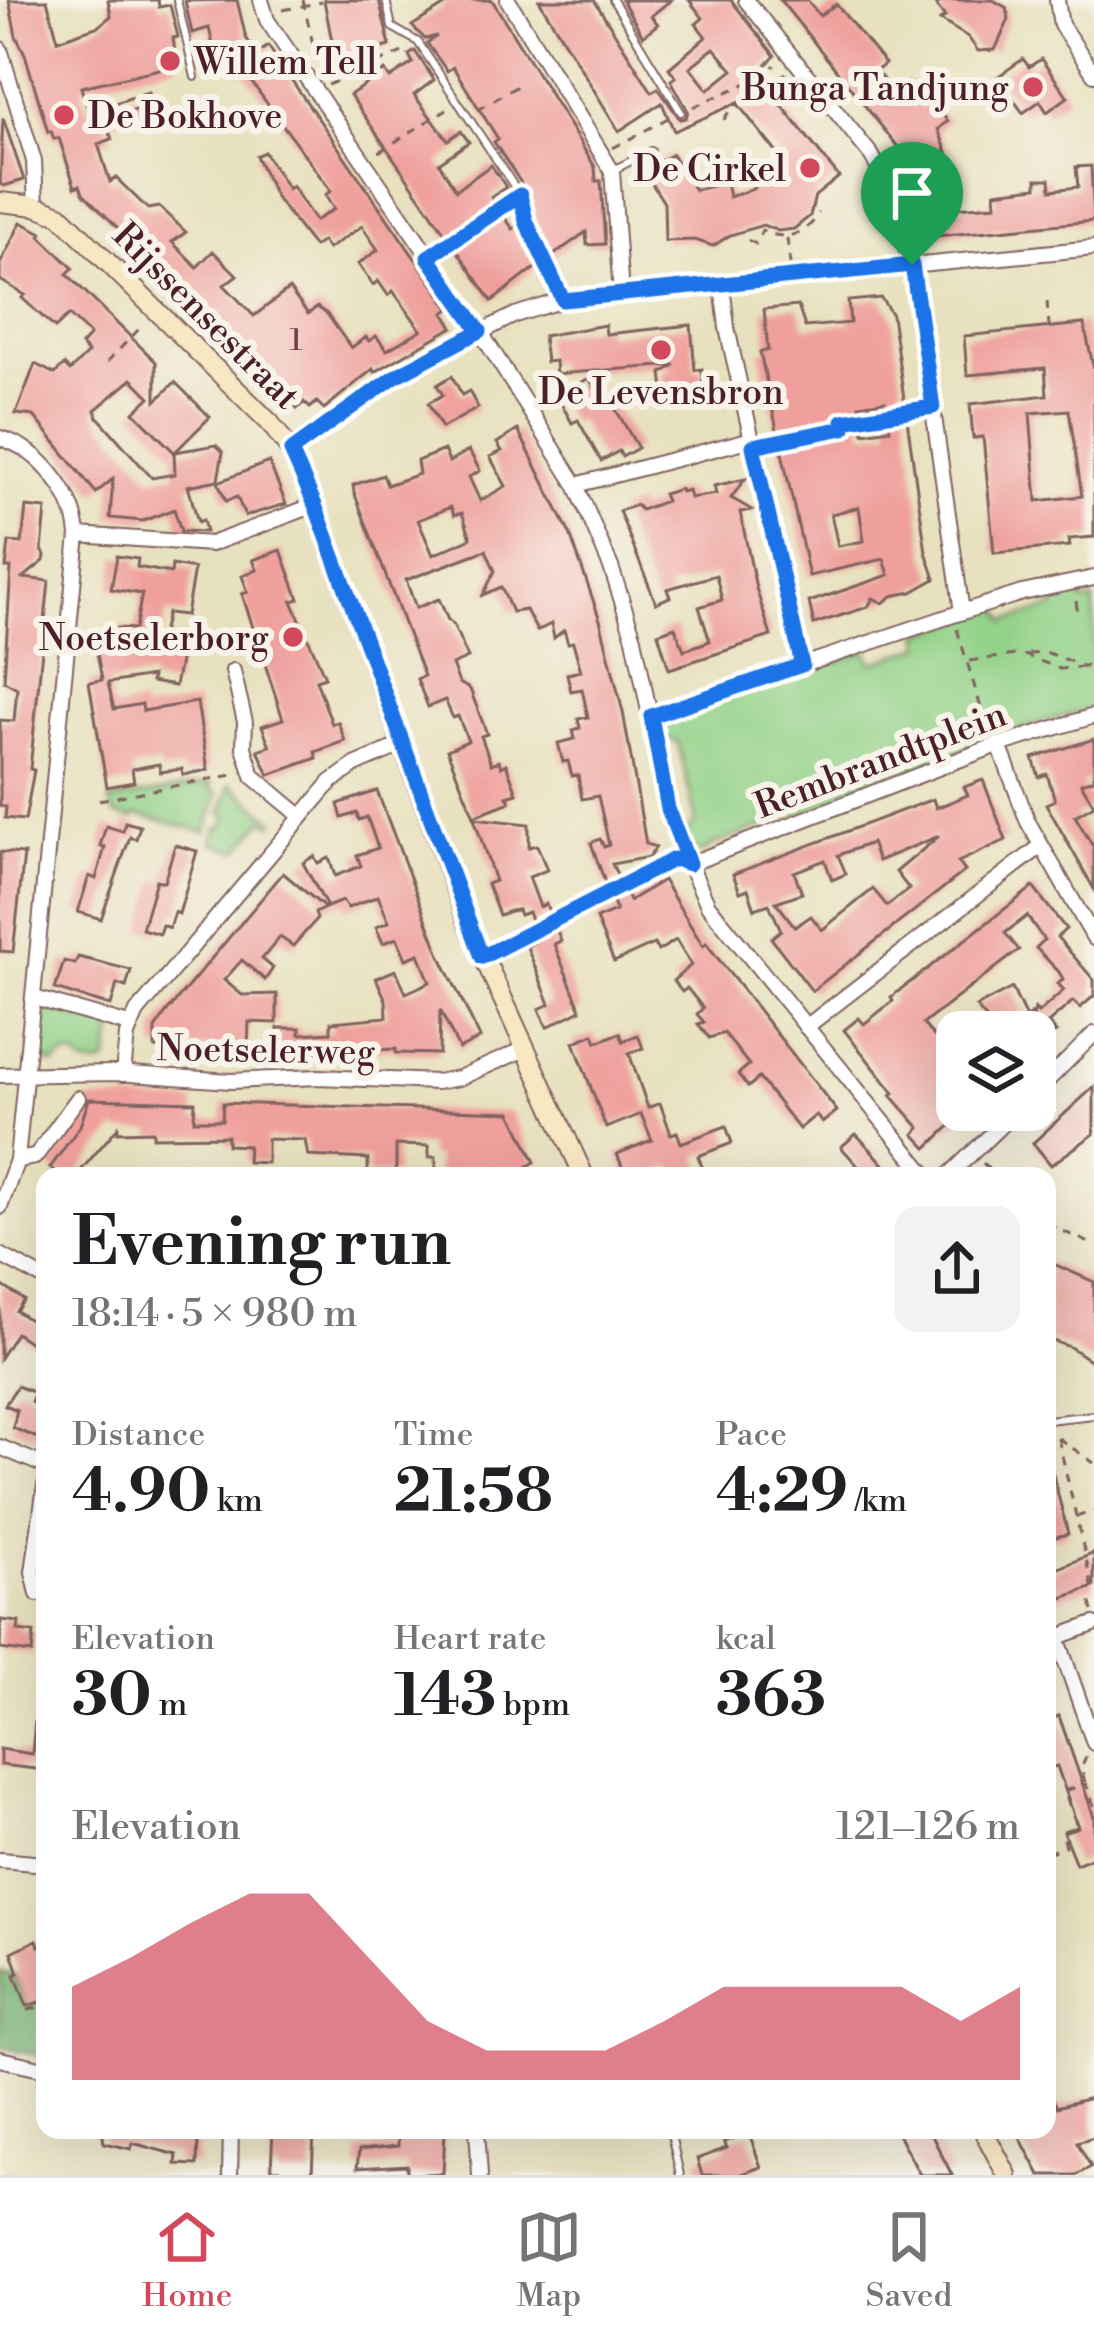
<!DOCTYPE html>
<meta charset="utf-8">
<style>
body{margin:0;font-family:"Libre Bodoni",serif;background:#f2f2f2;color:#202124;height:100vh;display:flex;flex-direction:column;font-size:45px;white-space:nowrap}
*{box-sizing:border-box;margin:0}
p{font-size:39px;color:#757577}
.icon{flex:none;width:66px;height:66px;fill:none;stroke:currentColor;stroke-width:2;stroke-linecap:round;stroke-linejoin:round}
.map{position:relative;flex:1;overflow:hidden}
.panel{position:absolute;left:36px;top:1167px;width:1020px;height:972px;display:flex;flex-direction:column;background:#fff;border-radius:24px;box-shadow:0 12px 48px #0002}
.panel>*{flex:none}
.tools{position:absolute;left:936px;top:1011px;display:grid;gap:24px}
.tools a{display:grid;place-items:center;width:120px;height:120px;border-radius:24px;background:#fff;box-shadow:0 12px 48px #0002;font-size:60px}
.pin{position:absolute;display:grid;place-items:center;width:102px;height:102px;color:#fff;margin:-123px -51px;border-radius:50% 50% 50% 0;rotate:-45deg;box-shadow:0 0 12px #0007}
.pin .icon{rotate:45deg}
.round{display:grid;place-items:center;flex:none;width:126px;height:126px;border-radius:24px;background:#f2f2f2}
.overview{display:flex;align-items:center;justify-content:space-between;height:204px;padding:0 36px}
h1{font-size:66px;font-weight:700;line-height:90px}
.stats{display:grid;grid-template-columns:repeat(3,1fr);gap:18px;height:204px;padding:12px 36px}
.stats div{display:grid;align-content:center}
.stats b{font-size:60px;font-weight:700}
.stats small{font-size:33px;font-weight:400}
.stats p{font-size:33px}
.chart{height:336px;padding:24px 36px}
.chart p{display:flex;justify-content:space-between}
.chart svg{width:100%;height:216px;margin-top:12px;fill:#d1495b;opacity:.7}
.tab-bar{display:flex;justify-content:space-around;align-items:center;height:168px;border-top:3px solid #e0e0e0;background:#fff;font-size:33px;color:#757577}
.tab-bar a{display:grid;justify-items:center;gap:6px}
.tab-bar .active{color:#d1495b}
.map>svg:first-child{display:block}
.green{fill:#93d289;stroke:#6e785a;stroke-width:3}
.forest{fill:#76b475;stroke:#606a50;stroke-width:3}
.building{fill:#efa09d;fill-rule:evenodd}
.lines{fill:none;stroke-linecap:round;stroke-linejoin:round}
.lane-casing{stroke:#81635f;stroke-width:10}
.street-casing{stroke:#81635f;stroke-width:18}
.secondary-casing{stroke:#81635f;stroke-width:22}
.path{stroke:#81635f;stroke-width:3;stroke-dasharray:9 9;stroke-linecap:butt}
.lane{stroke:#fff;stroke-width:6}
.street{stroke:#fff;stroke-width:14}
.secondary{stroke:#f8e7c3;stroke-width:18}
.route-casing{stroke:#fff;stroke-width:24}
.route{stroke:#1a73e8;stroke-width:15}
.poi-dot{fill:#d1495b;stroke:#f7f3e8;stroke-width:4.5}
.labels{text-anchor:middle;stroke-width:12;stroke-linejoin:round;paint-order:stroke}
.number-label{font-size:30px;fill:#733f48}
.poi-label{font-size:36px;fill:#4a1f2b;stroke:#f7f3e8;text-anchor:end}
.street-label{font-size:36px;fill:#4a1f2b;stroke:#f7f3e8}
</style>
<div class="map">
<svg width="1094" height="2175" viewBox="0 0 1094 2175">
<rect width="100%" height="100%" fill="#f7f3e8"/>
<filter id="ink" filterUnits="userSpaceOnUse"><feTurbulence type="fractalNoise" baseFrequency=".00833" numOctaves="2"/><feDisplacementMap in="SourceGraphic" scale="24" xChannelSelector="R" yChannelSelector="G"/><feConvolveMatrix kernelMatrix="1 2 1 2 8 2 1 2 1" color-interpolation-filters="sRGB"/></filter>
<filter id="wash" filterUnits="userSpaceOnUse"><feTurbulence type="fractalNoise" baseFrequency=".004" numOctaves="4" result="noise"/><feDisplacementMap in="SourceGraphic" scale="48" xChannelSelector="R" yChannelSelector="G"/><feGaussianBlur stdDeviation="2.7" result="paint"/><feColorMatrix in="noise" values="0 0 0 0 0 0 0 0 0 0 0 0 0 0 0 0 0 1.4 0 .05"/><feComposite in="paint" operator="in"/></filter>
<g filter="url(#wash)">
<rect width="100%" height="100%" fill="#e8e1bf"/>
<g class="green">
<path d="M1080 588 1082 602 1094 600V709L1045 721 903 774 897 770 844 789 841 797 799 816 794 815 715 844 701 853 689 848 684 835 696 821 678 742 663 737 661 731 670 717 867 651 872 663 923 646 920 634 1000 608 1006 621 1055 607 1050 594Z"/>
<path d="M211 783V789L218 794 206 832 144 816 134 815 133 819 115 814 109 801Z"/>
<path d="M230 784 275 821 272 825 264 819 238 851 213 843 217 827 223 828 227 814 222 812Z"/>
<path d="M45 1006 114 1027 108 1060 101 1065H85L75 1056H65L54 1064 44 1060 40 1050Z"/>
</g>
<path class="forest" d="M0 1972 13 1975 27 2005 41 2002 45 2017V2057L0 2047Z"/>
<g id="blocks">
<g class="building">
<path d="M9 0H47L58 40 99 26 111 16 108 0H158L159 7 170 5 178 37 173 38 177 65 81 87 88 112 148 92 150 107 119 113 121 118 106 123 112 139 98 144 110 182 116 178 148 209 159 207 186 232 172 242 197 267 213 251 237 275 224 285 254 316 289 289 308 314 317 307 327 314 351 348 366 337 369 341 376 336 387 350 421 330 393 291 388 295 378 281 373 285 358 264 378 250 362 226 328 249 322 241 314 247 276 198 256 156 264 152 288 189 292 186 315 221 334 209 325 195 331 191 237 62 228 54 217 62 209 28 192 33 185 1 237 0 246 38 257 54 268 46 450 309 444 313 453 327 375 372 373 369 324 409 317 402 310 408 304 402 297 409 271 382 264 389 243 368 248 363 224 338 195 310 190 314 125 249 132 242 83 193 80 185 75 187 59 138 54 139 51 131 48 132 25 54 16 36Z"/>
<path d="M324 0H379L390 46 355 56 356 63 337 68Z"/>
<path d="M442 0H492L595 167 596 181H601L605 244 587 245 586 232 551 257 534 219 529 195 494 142 498 139 453 67 447 71 427 43 437 36 425 39 412 26 445 5Z"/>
<path d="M539 0H594L652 92 658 88 680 119 686 118 688 111 671 80 676 77 669 68 706 37 696 24 703 18 689 0H731L775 56 757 74 839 177 815 196 810 216 794 229 778 231 763 225 730 235 713 246 695 240 665 241 664 203 644 171 672 154 695 190 726 183 729 197 753 189 763 174 785 163 737 103 674 131 662 103 619 131ZM714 48 733 70 708 90 690 67Z"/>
<path d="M622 0H671L651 16 658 24 643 36Z"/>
<path d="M780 0H807L820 16 836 4 885 64 876 71 894 93 908 82 933 111 936 108 948 121 938 129 947 152 927 160 921 146 907 158Z"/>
<path d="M944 0H993L1007 8 1009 19 995 50 978 51 968 37 940 20 945 17 936 5Z"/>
<path d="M415 51 434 80 414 95 448 140 461 131 469 142 439 163 456 190 491 165 506 187 491 197 513 229 520 224 539 265 492 301 350 95 385 71 390 78 413 63 409 55Z"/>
<path d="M1023 59 1029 67 1041 59 1068 97 1047 112 1040 101 1023 113 997 77Z"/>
<path d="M3 118 24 180 4 186 0 184Z"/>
<path d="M1091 166 1094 221 935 236 933 215H941L939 191 955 190V208L996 205 995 192 1037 187V179H1050L1051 190 1078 187 1076 167Z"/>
<path d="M21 222 42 233 40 236 73 268 67 274 156 362V401L175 382 210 417 175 452 216 445 223 452 218 480 188 486 198 522 203 520 206 532 181 531 174 509 143 521 110 518 113 479 96 493 34 416 16 414 35 364 55 374 64 365 70 371 88 353 81 345 90 335 69 315 55 328 22 298 25 295 0 280V264ZM132 379 150 397 134 412 174 452 175 474 152 478 97 416 95 410Z"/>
<path d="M881 298 892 315 926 552 935 579 912 592 892 596 883 603 873 598 868 607 814 624 809 602 889 575 884 559 809 576 760 352 768 350 764 309 798 306 805 327 850 323 848 301ZM885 401 890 429 864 433 859 405ZM859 507 864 541 838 546 831 514Z"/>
<path d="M1084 324 1094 370V537L1069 539 1070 546 994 553 983 437 973 438 970 404 1047 395 1045 368 967 375 964 336ZM1069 410 1082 496 1037 501 1030 413Z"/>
<path d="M605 325 606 334 691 325 695 370 702 369 704 399 666 406 662 373 675 365 556 374 555 361 546 362 543 336Z"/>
<path d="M452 376 462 395 469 391 478 408 442 428 428 403 443 395 437 385Z"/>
<path d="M589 378 604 405 611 401 638 448 622 457 619 451 601 461 578 420 572 423 557 396Z"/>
<path d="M518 430 570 534 600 620 623 712 646 844 656 847 649 857 612 864 619 879 606 885 591 843 600 839 604 847 609 845 598 796 582 799 578 775 572 776 568 761 563 762 558 743 575 739 573 730 580 728 578 719 588 717 582 689 571 691 567 674 581 671 573 642 568 643 564 630 554 638 551 624 537 631 526 610 512 612 501 587 483 595 495 571 486 550 406 580 416 608 439 599 448 620 453 624 468 658 452 665 459 683 470 689 487 734 481 736 491 764 499 761 501 767 506 764 517 793 507 796 510 802 474 816 447 750 468 741 458 716 453 718 445 700 428 707 417 679 424 676 354 492 353 485 383 475 387 485 419 474 417 461 444 450 449 462 469 450 480 471 469 477 480 501 506 486 490 457 502 451 497 443ZM451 507 454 515 462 513 471 538 433 555 418 520Z"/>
<path d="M269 462 286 504 245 516 237 497 226 501 218 482Z"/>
<path d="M745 479 731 498 752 510 740 512 756 588 771 636 669 669 658 633 675 627 684 650 710 641 699 607 722 600 716 575 667 589 670 597 656 603 619 511 636 505 641 510 666 501 663 494 680 489 681 492 688 490 690 498 716 494 714 486Z"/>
<path d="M26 507 46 509 42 550 45 555 44 561 23 578 49 581 30 769 34 770 25 820 5 818 6 807 0 806V720L14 721 17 688 4 681 11 568H6L9 542 22 543Z"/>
<path d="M281 550 299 599 292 601 325 677 316 680 332 724 338 722 345 741 315 752 317 758 269 775 258 750 270 746 262 726 283 719 242 594 248 592 242 576 257 570 253 560Z"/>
<path d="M117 556 138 559 137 567 171 573 172 565 194 569 186 615 167 613 159 646 182 651 175 686 151 682 152 676 108 683 114 709 142 704 143 711 197 702 208 770 183 775 182 769 160 772 159 764 132 769 134 782 107 787 89 682 102 680 97 653 92 652 94 634 117 636 118 628 135 629 142 594 111 589Z"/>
<path d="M1094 739V779L1081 783 1094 805 1075 816 1094 848V889L1046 804 1055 800 1047 774 1039 777 1033 758Z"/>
<path d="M983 780 1006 840 958 862 965 871 812 991 771 938 781 930 769 904 755 909 748 889 740 892 733 874 933 799 936 808 968 795 964 787ZM939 836 896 872 909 889 887 906 873 889 822 930 811 916 795 927 776 902 802 893 794 872 825 860 832 880 846 874 838 855 871 843 878 861Z"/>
<path d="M377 791 440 955 480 1038 459 1049 440 1010 439 1054 396 1053V1049L278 1054V1028H300V1034L331 1032V1022L387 1017 386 1000 376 978 396 970 406 993 430 982 419 954 406 959 397 938 383 943 376 927 389 922 378 896 348 908 342 901 327 907 303 863 314 856 318 863 329 858 335 876 361 866 357 855 378 848 367 817 359 820 357 813 342 818 338 804Z"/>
<path d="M474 818 529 824V847L537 845 547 870 529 877 540 907 546 904 550 914 532 923 528 912 520 915 518 910 510 911 499 915 487 884 495 881Z"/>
<path d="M125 822 140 826 136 839 130 837 101 919 78 912 89 876 96 879 105 847 100 846 106 826 123 831Z"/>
<path d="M175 845 197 851 179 914 174 912 169 928 162 925 159 934 142 929 156 880 164 882Z"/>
<path d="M0 852 24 854 13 952 0 951Z"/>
<path d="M283 873 325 908 315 913 317 919 293 946 280 937 262 959 273 968 265 980 242 960 224 980 242 995 277 994V1023L249 1022 248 1050 155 1048V1029L166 1013Z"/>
<path d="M663 880 703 946 706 943 837 1111 822 1123 816 1115 799 1129 759 1078 748 1087 738 1074 749 1065 724 1033 709 1038 698 1024 704 1022 697 1014 703 1008 687 988 682 992 673 981 691 965 676 940 658 951 654 944 614 962 596 919 616 911 612 899 625 892 629 901Z"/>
<path d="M1033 887 1066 929 1057 937 1094 980V996L1080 1008 1073 1001 1048 1023 1056 1032 1035 1047V1032H998L976 1007 1012 988 1026 1018 1031 1014 1033 1017 1035 1009 1038 1013 1064 990 1058 984 1063 979 1059 972 1036 948 1044 940 1027 916 1005 933 1019 950 923 1024 957 1062V1110H967L927 1148 914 1134 920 1128 891 1095 894 1093 844 1030 859 1018 864 1024 893 1001 891 997Z"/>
<path d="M556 928 561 941 554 944 581 1010 547 1027 539 1009 550 1004 527 947Z"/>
<path d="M78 957 131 970 126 987 117 984 111 1006 55 989 64 961 75 964Z"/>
<path d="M620 1033 623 1041 638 1035 643 1048 629 1053 648 1108 660 1103 671 1134 677 1132 681 1143 726 1126 732 1143 698 1156 703 1169 684 1176H676L672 1166 648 1176H626L617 1154 652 1140 641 1114 606 1128 574 1042 594 1034 597 1042Z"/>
<path d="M1094 1087V1134L1051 1165 1033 1143Z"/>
<path d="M89 1099 195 1102 194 1120H222L223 1103 511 1112 535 1162 511 1176H436V1157H429V1146L396 1145V1174L368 1175V1159L308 1156 305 1140 267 1139V1163L247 1162 248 1146 227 1145V1136L153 1137V1131L118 1132V1127L77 1175H61L50 1168 80 1126Z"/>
<path d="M856 1134 873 1152 894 1176H867L841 1147Z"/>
<path d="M1047 1261 1094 1282V1363L1070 1347 1047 1339Z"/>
<path d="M0 1284 24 1300 16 1311 45 1330V1353L16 1333 0 1358Z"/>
<path d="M17 1386 35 1393 31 1402 45 1408V1441L13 1428 17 1410 5 1405Z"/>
<path d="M1052 1471 1068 1534 1047 1539V1472Z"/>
<path d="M1094 1553V1587L1051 1602 1047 1573Z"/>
<path d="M1 1620 19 1622 18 1631 34 1633 32 1653 0 1649Z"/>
<path d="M1059 1716 1094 1817V1857L1076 1864 1063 1832 1078 1827 1057 1766 1052 1767 1047 1754V1720Z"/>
<path d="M35 1720H45V1770L0 1765V1749L32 1754Z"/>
<path d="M37 1940 39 1946 45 1943V2001L27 2006 15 1975 19 1973 12 1952Z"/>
<path d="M1047 2088 1057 2107 1094 2097V2137L1077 2142 1091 2167 1076 2175H1040L1016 2130H1047Z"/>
<path d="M102 2130H140L166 2138 198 2139 197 2165 176 2164 177 2155 133 2143 131 2149 104 2143Z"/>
<path d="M273 2130H314L312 2175H279V2170H271Z"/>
<path d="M398 2130H445L443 2173 407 2175V2165L357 2168 359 2150 398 2146Z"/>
<path d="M896 2130H929L952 2175H920Z"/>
<path d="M749 2133 761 2167 738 2175H702L697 2159 727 2148 724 2142Z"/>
</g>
</g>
</g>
<g filter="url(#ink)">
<use href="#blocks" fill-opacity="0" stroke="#81635f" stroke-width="3"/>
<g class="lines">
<g class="lane-casing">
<g id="lane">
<path d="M177 0 195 77"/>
<path d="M386 0 392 27 418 42 522 198 527 221 561 297"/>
<path d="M613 0 681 112"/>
<path d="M615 169 651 151"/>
<path d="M486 955 641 876"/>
<path d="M1047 1420 1094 1415"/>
<path d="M670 2130 680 2175"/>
</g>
</g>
<g class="street-casing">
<g id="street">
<path d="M261 0 267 20 480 331 576 485 611 567 634 638 673 828 708 905 927 1176"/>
<path d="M508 0 612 171 621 294"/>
<path d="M746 0 872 156 898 207 919 312 962 612"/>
<path d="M1057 0 1061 25 1094 74"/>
<path d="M0 49 34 161 36 206"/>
<path d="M722 284 727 328 802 665"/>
<path d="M0 438C40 449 75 494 78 535L17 1160 0 1207"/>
<path d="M291 451 409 368 515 315 563 300 1094 248"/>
<path d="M576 485 752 439"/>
<path d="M78 535 211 544 315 505"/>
<path d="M233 671 245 722 244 747 253 776 301 816"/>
<path d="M651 716 962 612 1022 593 1094 578"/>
<path d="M999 745 1028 822 1094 938"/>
<path d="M689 864 992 747 1094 716"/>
<path d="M34 998 129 1025"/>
<path d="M806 1027 1041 846"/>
<path d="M123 1074 127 1035 137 1012 331 782 355 765 401 745"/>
<path d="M0 1075 116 1073 231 1081 318 1077 436 1082 459 1078 525 1049"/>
<path d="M1035 1093 1094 1034"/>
<path d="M17 1160 35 1157 78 1098"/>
<path d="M948 1176 1017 1110"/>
<path d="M0 1255 45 1279"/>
<path d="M0 1447 45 1466"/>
<path d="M38 1594 33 1572 45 1485"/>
<path d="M1057 1637 1094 1743"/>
<path d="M1047 1641 1094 1624"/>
<path d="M0 1860 45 1864"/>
<path d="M0 2059 45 2069"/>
<path d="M477 2130 480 2175"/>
<path d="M230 2175 231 2130"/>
</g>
</g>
<g class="secondary-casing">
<g id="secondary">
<path d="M0 202 36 206 60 215 270 423 291 451 315 505 468 923 584 1176"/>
<path d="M983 2130 1007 2175"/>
</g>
</g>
<g class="path">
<path d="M303 0 317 62"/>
<path d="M283 10 322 2"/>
<path d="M328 85 407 50"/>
<path d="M693 107 763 76 775 65"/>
<path d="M478 110 517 86"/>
<path d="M724 120C734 97 766 90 786 73"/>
<path d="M613 148 668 118"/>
<path d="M379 152 447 109"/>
<path d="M787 238 790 264"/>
<path d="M748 240 756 244 762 230C784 242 807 235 819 213"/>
<path d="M440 249 512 201"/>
<path d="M1047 301 1049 326"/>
<path d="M107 362 143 325"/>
<path d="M767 444 844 427 843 421 915 410"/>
<path d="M1076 601 1078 614"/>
<path d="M957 629 989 734"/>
<path d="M1028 654 1048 653 1085 667 1088 657"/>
<path d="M970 661 1022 654 1060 669 1085 667 1094 672"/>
<path d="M99 800 238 774"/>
<path d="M653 870 671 860"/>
<path d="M983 1163 995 1176"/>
<path d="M1047 1224 1094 1245"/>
<path d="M1058 1438 1094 1594"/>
<path d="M1058 1438 1094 1463"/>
<path d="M1076 1517 1094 1511"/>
<path d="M1093 1611 1090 1600 1094 1599"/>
<path d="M1085 1782 1081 1769 1086 1757"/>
<path d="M1047 1853 1065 1846 1061 1832 1077 1826 1064 1791 1086 1784 1094 1806"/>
<path d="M28 2010 45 2005"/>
</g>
<use href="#lane" class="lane"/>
<use href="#street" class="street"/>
<use href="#secondary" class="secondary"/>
</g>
</g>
<g class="lines" filter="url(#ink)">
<g class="route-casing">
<path id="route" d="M520 195 526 221 563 300 912 265 933 407 843 421 844 428 753 446 802 665 651 716 668 809 689 864 674 859 482 957 315 505 291 451 394 377 480 331 428 257Z"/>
</g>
<use href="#route" class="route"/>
</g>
<g class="poi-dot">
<circle cx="170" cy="61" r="12"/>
<circle cx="1033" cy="87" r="12"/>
<circle cx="64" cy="115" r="12"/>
<circle cx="810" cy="168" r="12"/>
<circle cx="661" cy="350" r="12"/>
<circle cx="293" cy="637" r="12"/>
</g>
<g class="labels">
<g class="number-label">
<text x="296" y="350">1</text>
</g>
<g class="poi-label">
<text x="194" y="74" text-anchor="start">Willem Tell</text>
<text x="1009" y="100">Bunga Tandjung</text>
<text x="88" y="128" text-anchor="start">De Bokhove</text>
<text x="786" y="181">De Cirkel</text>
<text x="661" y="404" text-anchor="middle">De Levensbron</text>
<text x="269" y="650">Noetselerborg</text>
</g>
<g class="street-label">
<text transform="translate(207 315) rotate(45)" y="13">Rijssensestraat</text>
<text transform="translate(880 759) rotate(-21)" y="13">Rembrandtplein</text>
<text transform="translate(266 1049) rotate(1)" y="13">Noetselerweg</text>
</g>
</g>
</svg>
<div class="tools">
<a><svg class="icon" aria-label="layers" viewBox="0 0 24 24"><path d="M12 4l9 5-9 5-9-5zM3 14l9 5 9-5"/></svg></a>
</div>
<div class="pin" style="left:912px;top:265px;background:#1e9e55"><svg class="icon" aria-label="arrive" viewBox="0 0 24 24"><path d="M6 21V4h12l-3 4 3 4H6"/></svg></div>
<section class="panel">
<div class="overview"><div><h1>Evening run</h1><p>18:14 · 5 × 980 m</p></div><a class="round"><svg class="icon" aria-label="share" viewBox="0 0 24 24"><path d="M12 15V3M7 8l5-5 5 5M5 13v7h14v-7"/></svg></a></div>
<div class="stats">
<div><p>Distance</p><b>4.90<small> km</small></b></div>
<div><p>Time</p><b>21:58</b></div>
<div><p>Pace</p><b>4:29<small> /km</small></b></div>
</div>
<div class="stats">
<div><p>Elevation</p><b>30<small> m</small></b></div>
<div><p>Heart rate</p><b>143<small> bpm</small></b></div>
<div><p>kcal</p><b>363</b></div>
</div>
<div class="chart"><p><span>Elevation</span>121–126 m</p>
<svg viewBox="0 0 160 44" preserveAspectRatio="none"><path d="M0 44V25L10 19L20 12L30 6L40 6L50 19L60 32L70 38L80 38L90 38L100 32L110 25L120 25L130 25L140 25L150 32L160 25V44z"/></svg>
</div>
</section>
</div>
<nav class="tab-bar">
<a class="active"><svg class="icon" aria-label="home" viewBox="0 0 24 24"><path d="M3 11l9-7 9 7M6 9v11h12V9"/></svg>Home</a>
<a><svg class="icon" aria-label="map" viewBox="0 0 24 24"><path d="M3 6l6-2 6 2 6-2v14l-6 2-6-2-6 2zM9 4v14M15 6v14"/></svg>Map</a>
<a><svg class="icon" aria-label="saved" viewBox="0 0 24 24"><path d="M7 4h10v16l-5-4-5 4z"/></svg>Saved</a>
</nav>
